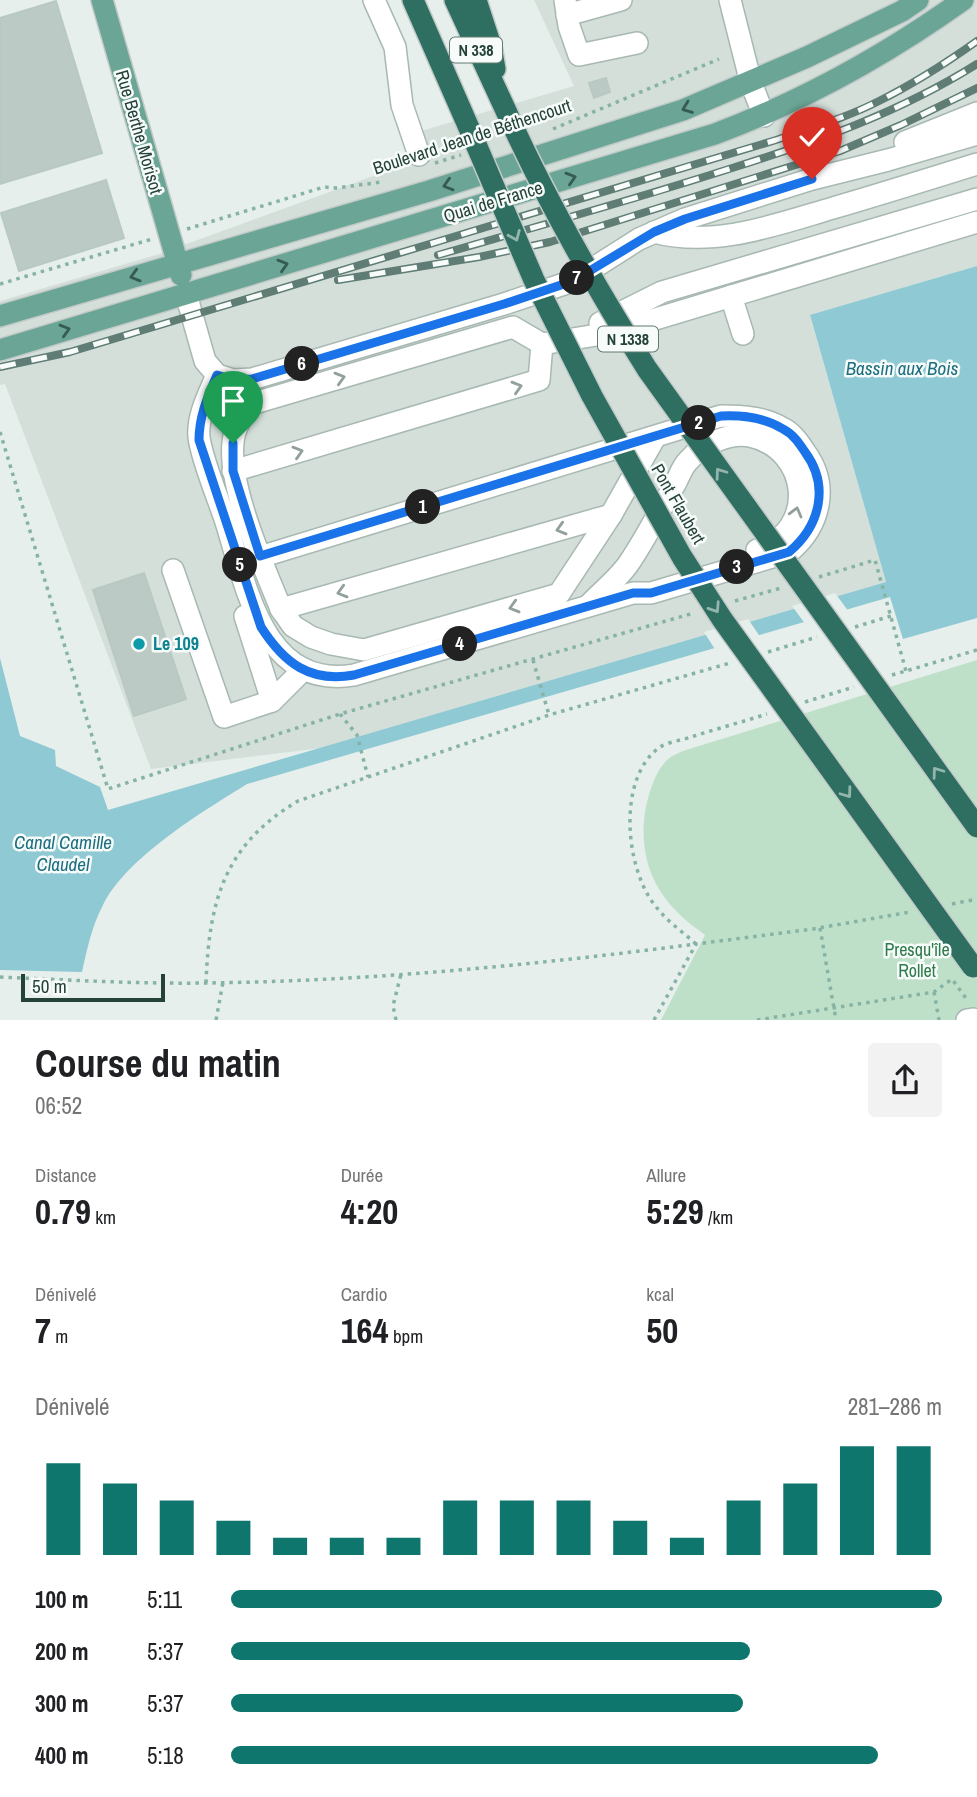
<!DOCTYPE html>
<html lang="fr">
<meta charset="utf-8">
<style>
body{margin:0;font-family:"Archivo Narrow",sans-serif;background:#f2f2f2;color:#202124;height:100vh;display:flex;flex-direction:column;font-size:26px;white-space:nowrap}
*{box-sizing:border-box;margin:0}
p{font-size:23px;color:#757577}
.icon{flex:none;width:38px;height:38px;fill:none;stroke:currentColor;stroke-width:2;stroke-linecap:round;stroke-linejoin:round}
.map{position:relative;height:1020px;overflow:hidden}
.drawer{display:flex;flex-direction:column;background:#fff;flex:1}
.drawer>*{flex:none}
.scale{position:absolute;left:21px;bottom:18px;width:144px;box-sizing:border-box;padding-left:7px;border:4px solid #24423a;border-top:0;font-size:19px;line-height:24px;white-space:nowrap;color:#24423a;-webkit-text-stroke:5px #f7fbf9;paint-order:stroke}
.pin{position:absolute;display:grid;place-items:center;width:60px;height:60px;color:#fff;margin:-72px -30px;border-radius:50% 50% 50% 0;rotate:-45deg;box-shadow:0 0 7px #0007}
.pin .icon{rotate:45deg}
.km{position:absolute;width:35px;height:35px;margin:-18px;border-radius:50%;background:#222;color:#fff;font-size:19px;line-height:35px;text-align:center}
.round{display:grid;place-items:center;flex:none;width:74px;height:74px;border-radius:7px;background:#f2f2f2}
.head{display:flex;align-items:center;justify-content:space-between;height:119px;padding:0 35px}
h1{font-size:38px;font-weight:800;line-height:52px}
.figures{display:grid;grid-template-columns:repeat(3,1fr);gap:10px;height:119px;padding:7px 35px}
.figures div{display:grid;align-content:center}
.figures b{font-size:35px;font-weight:800}
.figures small{font-size:19px;font-weight:400}
.figures p{font-size:19px}
.chart{height:196px;padding:14px 35px}
.chart p{display:flex;justify-content:space-between}
.chart svg{width:100%;height:126px;margin-top:7px;stroke:#0f766e;stroke-width:6}
ul{padding:0 35px;list-style:none;font-size:23px}
li{display:grid;grid-template-columns:112px 84px 1fr;align-items:center;height:52px}
li i{height:18px;border-radius:9px;background:#0f766e}
.map>svg:first-child{display:block}
.built{fill:#d4dfda}
.green{fill:#bfe0c8}
.water{fill:#8ec9d4}
.pier{fill:#e6efeb}
.building{fill:#bbcac4;stroke:#b8c9c2;stroke-width:2}
.lines{fill:none;stroke-linecap:round;stroke-linejoin:round}
.minor-casing{stroke:#a8b8b2;stroke-width:24}
.major-casing{stroke:#c2cac8;stroke-width:24}
.highway-casing{stroke:#c2cac8;stroke-width:24}
.path{stroke:#86b3a5;stroke-width:3.5;stroke-dasharray:3.5 5;stroke-linecap:butt}
.minor{stroke:#fff;stroke-width:21}
.major{stroke:#6aa596;stroke-width:21}
.highway{stroke:#2f6f62;stroke-width:21}
.rail-casing{stroke:#5f7d75;stroke-width:8}
.rail{stroke:#f7fbf9;stroke-width:5;stroke-dasharray:16;stroke-linecap:butt}
.highway-bridge-casing{stroke:#c2cac8;stroke-width:24;stroke-linecap:butt}
.highway-bridge{stroke:#2f6f62;stroke-width:21}
.oneway{stroke:#365b51}
.oneway2{stroke:#93b5ae}
.oneway3{stroke:#92a09c}
.route-casing{stroke:#fff;stroke-width:14}
.route{stroke:#1a73e8;stroke-width:9}
.culture-dot{fill:#0f9aa8;stroke:#f7fbf9;stroke-width:2.5}
.labels{text-anchor:middle;stroke-width:5;stroke-linejoin:round;paint-order:stroke}
.shield{fill:#f7fbf9;stroke:#637a73;stroke-width:2}
.shield-label{font-size:16px;font-weight:bold;fill:#24423a}
.street-label{font-size:18px;fill:#24423a;stroke:#f7fbf9}
.culture-label{font-size:18px;font-weight:bold;fill:#0d838f;stroke:#f7fbf9;text-anchor:start}
.park-label{font-size:18px;fill:#2d7a4b;stroke:#f7fbf9}
.water-label{font-size:19px;font-style:italic;fill:#1c6f80;stroke:#f7fbf9}
</style>
<div class="map">
<svg width="977" height="1020" viewBox="0 0 977 1020">
<rect width="100%" height="100%" fill="#e6efeb"/>
<path class="built" d="M534 0H977V266L810 316 886 582 322 748 151 769 5 384 0 385V301L159 254 428 156 421 131 574 86Z"/>
<path class="green" d="M977 660V1020H661L705 935C690 924 676 913 665 898 640 865 638 821 653 783 657 773 662 763 671 757 675 754 681 752 686 750Z"/>
<path class="water" d="M977 266V618L903 639 890 597 247 784C202 812 127 857 103 905 92 926 87 949 82 972L0 970V658L20 736 55 750 56 766 100 787 108 810 886 582 810 315Z"/>
<g class="pier">
<path d="M835 593 849 612 806 625 792 606Z"/>
<path d="M748 619 761 638 716 651 704 632Z"/>
</g>
<g class="building">
<path d="M56 1 102 153 0 184V18Z"/>
<path d="M606 78 610 92 594 98 589 83Z"/>
<path d="M106 180 124 238 19 271 1 213Z"/>
<path d="M144 573 186 699 134 716 93 590Z"/>
</g>
<g class="lines">
<g class="minor-casing">
<g id="minor">
<path d="M374 0 395 47 402 105 419 155"/>
<path d="M565 0 569 26 579 55 637 43"/>
<path d="M730 0 751 83 764 116"/>
<path d="M567 15 621 0"/>
<path d="M905 142 977 113"/>
<path d="M654 232C714 248 775 225 833 208 881 194 929 179 977 164"/>
<path d="M186 294 205 361 217 375C209 394 197 416 199 437 201 457 218 498 225 519 246 584 262 690 354 675L633 593H651L789 552C820 526 830 486 805 452 799 443 793 434 784 429 764 417 743 416 721 416L260 557"/>
<path d="M731 296 743 334"/>
<path d="M600 323 662 292 977 199"/>
<path d="M217 375 233 380 252 379 504 304 573 281 639 239 685 219 812 179 888 160 977 134"/>
<path d="M655 437 611 515 281 609C264 567 228 487 233 443 234 428 242 416 251 404L513 327 542 344 609 333 977 222"/>
<path d="M233 471 539 380 542 344"/>
<path d="M173 570 224 717 272 701"/>
<path d="M589 605C602 591 619 578 629 563 646 538 660 510 675 484 679 477 682 467 688 461 702 445 728 432 750 436 810 449 819 531 757 550"/>
<path d="M281 609 293 626 311 637 331 644 364 650 559 594 611 515"/>
<path d="M245 616 272 701 304 669"/>
<path d="M967 1020 973 1019"/>
</g>
</g>
<g class="major-casing">
<g id="major">
<path d="M102 0 181 275"/>
<path d="M0 316 429 191 683 110 807 57 902 11 918 0"/>
<path d="M0 350 715 134C803 101 886 55 963 0"/>
</g>
</g>
<g class="highway-casing">
<g id="highway">
<path d="M413 0 469 128"/>
<path d="M455 0 507 113"/>
<path d="M476 0 491 46 495 69"/>
</g>
</g>
<g class="path">
<path d="M553 129 719 59"/>
<path d="M435 163 461 155"/>
<path d="M187 229 324 187 336 188 382 182"/>
<path d="M0 284 152 239"/>
<path d="M0 432 108 789 340 714 694 613"/>
<path d="M819 577 875 560 906 671"/>
<path d="M735 601 781 588"/>
<path d="M855 627 891 616"/>
<path d="M768 652 817 637"/>
<path d="M533 660 549 715"/>
<path d="M892 675 977 650"/>
<path d="M805 702 854 687"/>
<path d="M340 714 357 735 368 777"/>
<path d="M952 904 977 899"/>
<path d="M820 928 836 1020"/>
<path d="M696 944C684 933 668 922 657 908 625 871 616 778 660 747 668 742 682 740 691 737 716 729 742 722 767 714"/>
<path d="M0 977C69 980 138 984 206 983 370 981 534 965 696 944"/>
<path d="M206 983C209 901 224 845 298 801L549 715 730 663"/>
<path d="M934 992 939 1020"/>
<path d="M216 1020 223 982"/>
<path d="M396 1020 393 1006 401 974"/>
<path d="M654 1020 696 944 813 929 910 912"/>
<path d="M757 1020 934 992 952 979 968 1001"/>
</g>
<use href="#minor" class="minor"/>
<use href="#major" class="major"/>
<use href="#highway" class="highway"/>
<g class="rail-casing">
<g id="rail">
<path d="M438 255C535 227 632 200 729 169 815 142 899 113 977 64"/>
<path d="M338 280 479 257 550 242 840 151 901 125 977 88"/>
<path d="M0 367 70 352 776 140C810 128 846 118 879 101 913 84 946 63 977 41"/>
</g>
</g>
<use href="#rail" class="rail"/>
<g class="highway-bridge-casing">
<g id="highway-bridge">
<path d="M507 113C547 202 595 286 647 369L977 827"/>
<path d="M469 128 534 280 592 396 682 557 722 619 973 967"/>
</g>
</g>
<use href="#highway-bridge" class="highway-bridge"/>
</g>
<defs><path id="oneway-chevron" d="M-2-3.5L2.5 0L-2 3.5" fill="none" stroke-width="1.6" stroke-linecap="round" stroke-linejoin="round" transform="scale(1.75)"/></defs>
<g class="oneway">
<use href="#oneway-chevron" transform="translate(687 108) rotate(159)"/>
<use href="#oneway-chevron" transform="translate(571 178) rotate(-17)"/>
<use href="#oneway-chevron" transform="translate(448 185) rotate(163)"/>
<use href="#oneway-chevron" transform="translate(283 265) rotate(-17)"/>
<use href="#oneway-chevron" transform="translate(135 276) rotate(164)"/>
<use href="#oneway-chevron" transform="translate(65 330) rotate(-17)"/>
</g>
<g class="oneway2">
<use href="#oneway-chevron" transform="translate(515 236) rotate(67)"/>
<use href="#oneway-chevron" transform="translate(720 473) rotate(-126)"/>
<use href="#oneway-chevron" transform="translate(715 608) rotate(57)"/>
<use href="#oneway-chevron" transform="translate(937 772) rotate(-126)"/>
<use href="#oneway-chevron" transform="translate(847 793) rotate(54)"/>
</g>
<g class="oneway3">
<use href="#oneway-chevron" transform="translate(340 378) rotate(-16)"/>
<use href="#oneway-chevron" transform="translate(517 387) rotate(-17)"/>
<use href="#oneway-chevron" transform="translate(298 452) rotate(-17)"/>
<use href="#oneway-chevron" transform="translate(796 512) rotate(-75)"/>
<use href="#oneway-chevron" transform="translate(561 529) rotate(164)"/>
<use href="#oneway-chevron" transform="translate(342 592) rotate(164)"/>
<use href="#oneway-chevron" transform="translate(514 607) rotate(164)"/>
</g>
<g class="lines">
<g class="route-casing">
<path id="route" d="M233 443V471L260 556 721 416C743 415 764 417 783 429 793 434 799 443 805 452 830 486 820 526 789 552L651 593H633L354 675C310 683 284 663 261 627L199 440C199 416 208 396 217 375L233 380 252 379 504 304 573 281 654 232 685 219 812 179"/>
</g>
<use href="#route" class="route"/>
</g>
<circle class="culture-dot" cx="139" cy="644" r="7"/>
<g class="labels">
<g class="shield">
<rect x="450" y="37.5" width="52" height="25" rx="5"/>
<rect x="598" y="326.5" width="60" height="25" rx="5"/>
</g>
<g class="shield-label">
<text x="476" y="56">N 338</text>
<text x="628" y="345">N 1338</text>
</g>
<g class="street-label">
<text transform="translate(139 132) rotate(74)" y="6">Rue Berthe Morisot</text>
<text transform="translate(472 137) rotate(-18)" y="6">Boulevard Jean de Béthencourt</text>
<text transform="translate(493 202) rotate(-17)" y="6">Quai de France</text>
<text transform="translate(678 504) rotate(60)" y="6">Pont Flaubert</text>
</g>
<g class="culture-label">
<text x="153" y="650">Le 109</text>
</g>
<g class="park-label">
<text x="917" y="956">Presqu'île<tspan x="917" dy="21">Rollet</tspan></text>
</g>
<g class="water-label">
<text x="902" y="375">Bassin aux Bois</text>
<text x="63" y="849">Canal Camille<tspan x="63" dy="22">Claudel</tspan></text>
</g>
</g>
</svg>
<div class="scale">50 m</div>
<div class="pin" style="left:233px;top:443px;background:#1e9e55"><svg class="icon" aria-label="arrive" viewBox="0 0 24 24"><path d="M6 21V4h12l-3 4 3 4H6"/></svg></div>
<div class="pin" style="left:812px;top:179px;background:#d93025"><svg class="icon" aria-label="check" viewBox="0 0 24 24"><path d="M5 12l5 5 9-10"/></svg></div>
<b class="km" style="left:423px;top:507px">1</b>
<b class="km" style="left:699px;top:423px">2</b>
<b class="km" style="left:737px;top:567px">3</b>
<b class="km" style="left:460px;top:644px">4</b>
<b class="km" style="left:240px;top:565px">5</b>
<b class="km" style="left:302px;top:364px">6</b>
<b class="km" style="left:577px;top:278px">7</b>
</div>
<section class="drawer">
<div class="head"><div><h1>Course du matin</h1><p>06:52</p></div><a class="round"><svg class="icon" aria-label="share" viewBox="0 0 24 24"><path d="M12 15V3M7 8l5-5 5 5M5 13v7h14v-7"/></svg></a></div>
<div class="figures">
<div><p>Distance</p><b>0.79<small> km</small></b></div>
<div><p>Durée</p><b>4:20</b></div>
<div><p>Allure</p><b>5:29<small> /km</small></b></div>
</div>
<div class="figures">
<div><p>Dénivelé</p><b>7<small> m</small></b></div>
<div><p>Cardio</p><b>164<small> bpm</small></b></div>
<div><p>kcal</p><b>50</b></div>
</div>
<div class="chart"><p><span>Dénivelé</span>281–286 m</p>
<svg viewBox="0 0 160 44" preserveAspectRatio="none"><path d="M5 44V12M15 44V19M25 44V25M35 44V32M45 44V38M55 44V38M65 44V38M75 44V25M85 44V25M95 44V25M105 44V32M115 44V38M125 44V25M135 44V19M145 44V6M155 44V6"/></svg>
</div>
<ul>
<li><b>100 m</b>5:11<i style="width:100%"></i></li>
<li><b>200 m</b>5:37<i style="width:73%"></i></li>
<li><b>300 m</b>5:37<i style="width:72%"></i></li>
<li><b>400 m</b>5:18<i style="width:91%"></i></li>
</ul>
</section>
